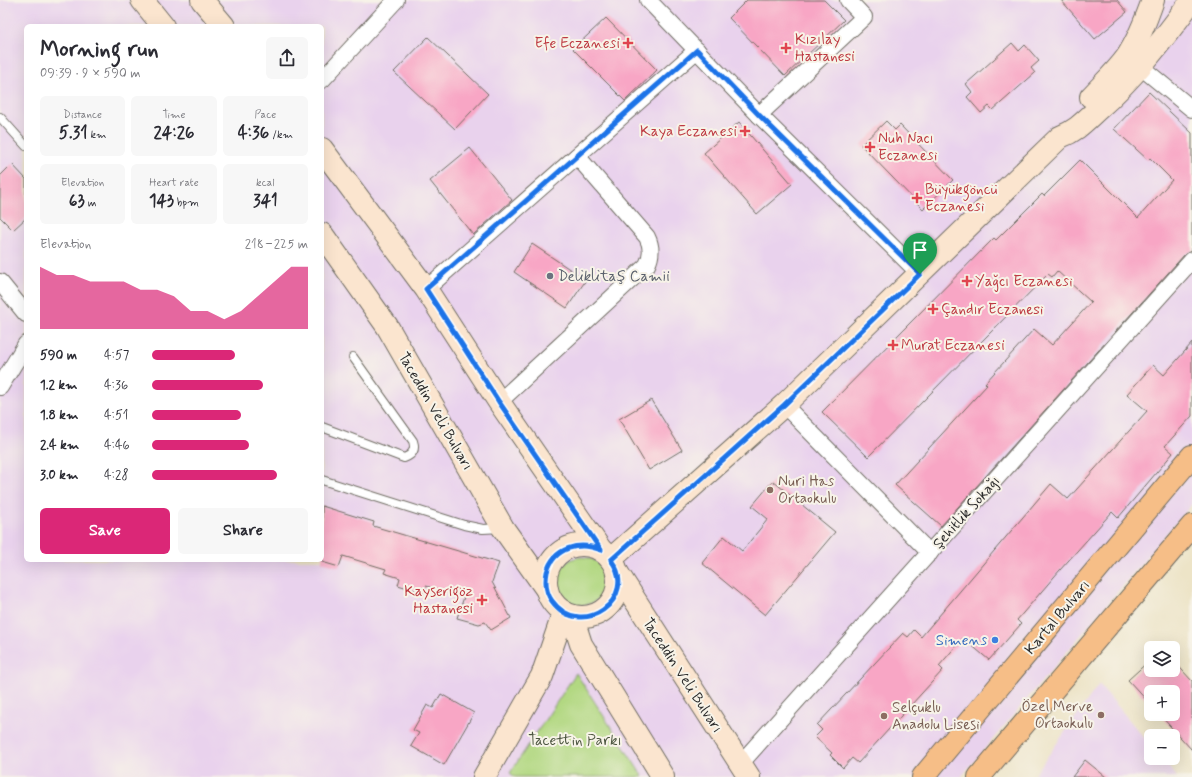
<!DOCTYPE html>
<meta charset="utf-8">
<style>
body{margin:0;font-family:Mynerve,sans-serif;background:#f7f7f7;color:#2b2b33;height:100vh;display:flex;flex-direction:column;font-size:15px;white-space:nowrap}
*{box-sizing:border-box;margin:0}
p{font-size:13px;color:#7c7c81}
.icon{flex:none;width:22px;height:22px;fill:none;stroke:currentColor;stroke-width:2;stroke-linecap:round;stroke-linejoin:round}
.map{position:relative;flex:1;overflow:hidden}
.sheet{position:absolute;left:24px;top:24px;width:300px;height:538px;display:flex;flex-direction:column;background:#fff;border-radius:6px;box-shadow:0 4px 16px #0002}
.sheet>*{flex:none}
.buttons{position:absolute;left:1144px;top:641px;display:grid;gap:8px}
.buttons a{display:grid;place-items:center;width:36px;height:36px;border-radius:6px;background:#fff;box-shadow:0 4px 16px #0002;font-size:20px}
.pin{position:absolute;display:grid;place-items:center;width:34px;height:34px;color:#fff;margin:-41px -17px;border-radius:50% 50% 50% 0;rotate:-45deg;box-shadow:0 0 4px #0007}
.pin .icon{rotate:45deg}
.round{display:grid;place-items:center;flex:none;width:42px;height:42px;border-radius:6px;background:#f7f7f7}
.headline{display:flex;align-items:center;justify-content:space-between;height:68px;padding:0 16px}
h1{font-size:22px;font-weight:800;line-height:30px}
.figures{display:grid;grid-template-columns:repeat(3,1fr);gap:6px;height:68px;padding:4px 16px}
.figures div{display:grid;align-content:center;border-radius:6px;background:#f7f7f7;text-align:center}
.figures b{font-size:17px;font-weight:800}
.figures small{font-size:11px;font-weight:400}
.figures p{font-size:11px}
.chart{height:112px;padding:8px 16px}
.chart p{display:flex;justify-content:space-between}
.chart svg{width:100%;height:72px;margin-top:4px;fill:#db2777;opacity:.7}
.action{display:flex;gap:8px;margin-top:auto;padding:8px 16px}
.action a{flex:1;height:46px;border-radius:6px;background:#db2777;color:#fff;font-size:16px;font-weight:800;line-height:46px;text-align:center}
.action a+a{background:#f7f7f7;color:#2b2b33}
ul{padding:0 16px;list-style:none;font-size:13px}
li{display:grid;grid-template-columns:64px 48px 1fr;align-items:center;height:30px}
li i{height:10px;border-radius:5px;background:#db2777}
.map>svg:first-child{display:block}
.built{fill:#e9d2ed;fill-rule:evenodd}
.green{fill:#b2d882;stroke:#6e8256}
.building{fill:#f8a6c5}
.lines{fill:none;stroke-linecap:round;stroke-linejoin:round}
.lane-casing{stroke:#6f6c62;stroke-width:10}
.street-casing{stroke:#6f6c62;stroke-width:18}
.secondary-casing{stroke:#6f6c62;stroke-width:24}
.primary-casing{stroke:#6f6c62;stroke-width:24}
.lane{stroke:#fff;stroke-width:8}
.street{stroke:#fff;stroke-width:16}
.secondary{stroke:#fbe5cf;stroke-width:22}
.primary{stroke:#f6be87;stroke-width:22}
.route-casing{stroke:#fff;stroke-width:8}
.route{stroke:#1a73e8;stroke-width:5}
.health-dot{fill:#e0444e;stroke:#f7f3e8;stroke-width:1.5}
.worship-dot{fill:#6b7280;stroke:#f7f3e8;stroke-width:1.5}
.education-dot{fill:#8d6e63;stroke:#f7f3e8;stroke-width:1.5}
.shop-dot{fill:#3f7fe0;stroke:#f7f3e8;stroke-width:1.5}
.labels{text-anchor:middle;stroke-width:4;stroke-linejoin:round;paint-order:stroke}
.health-label{font-size:15px;fill:#be3a42;stroke:#f7f3e8;text-anchor:start}
.worship-label{font-size:15px;fill:#5b616d;stroke:#f7f3e8;text-anchor:start}
.street-label{font-size:15px;fill:#2b2b2b;stroke:#f7f3e8}
.education-label{font-size:15px;fill:#785e54;stroke:#f7f3e8;text-anchor:start}
.shop-label{font-size:15px;fill:#366cbe;stroke:#f7f3e8;text-anchor:end}
.park-label{font-size:15px;fill:#4d5641;stroke:#f7f3e8}
</style>
<div class="map">
<svg width="1192" height="777" viewBox="0 0 1192 777">
<rect width="100%" height="100%" fill="#f7f3e8"/>
<filter id="ink" filterUnits="userSpaceOnUse"><feTurbulence type="fractalNoise" baseFrequency=".025" numOctaves="2"/><feDisplacementMap in="SourceGraphic" scale="8" xChannelSelector="R" yChannelSelector="G"/><feConvolveMatrix kernelMatrix="1 2 1 2 8 2 1 2 1" color-interpolation-filters="sRGB"/></filter>
<filter id="wash" filterUnits="userSpaceOnUse"><feTurbulence type="fractalNoise" baseFrequency=".012" numOctaves="4" result="noise"/><feDisplacementMap in="SourceGraphic" scale="16" xChannelSelector="R" yChannelSelector="G"/><feGaussianBlur stdDeviation="0.9" result="paint"/><feColorMatrix in="noise" values="0 0 0 0 0 0 0 0 0 0 0 0 0 0 0 0 0 1.4 0 .05"/><feComposite in="paint" operator="in"/></filter>
<g filter="url(#wash)">
<rect width="100%" height="100%" fill="#ede4c7"/>
<g class="built">
<path d="M0 0H1192V504L961 777H0ZM26 26H322V560H26Z"/>
<path d="M1099 684 1151 746V758H1161L1177 777H1033Z"/>
</g>
<g class="green">
<circle cx="582" cy="581" r="24"/>
<path d="M576 673 643 777H515L510 773Z"/>
</g>
<g id="blocks">
<g class="building">
<path d="M747 0H824L844 20 785 76 729 18Z"/>
<path d="M1061 0H1117L1127 12 1095 39Z"/>
<path d="M606 18 657 70 625 101 573 49Z"/>
<path d="M428 37 488 94 455 129 394 72Z"/>
<path d="M1012 43 1019 51 1025 45 1039 61 1031 68 1035 73 993 110 989 106 981 113 967 97 972 92 966 84Z"/>
<path d="M1149 92 1192 133V251L1185 254 941 526 895 485 987 385 985 383 1034 329 1052 345 1091 302 1057 271 1052 277 1048 274 868 457 822 412 994 238 996 240 1042 194 1044 196 1080 160 1138 218 1172 180 1150 158 1148 160 1114 129Z"/>
<path d="M886 121 895 130 900 125 953 180 923 209 861 145Z"/>
<path d="M739 122 792 184 757 214 704 153Z"/>
<path d="M470 148 512 200 473 235 430 181Z"/>
<path d="M12 164 26 179V218L13 230 0 217V176Z"/>
<path d="M532 244 586 280 567 308 514 272Z"/>
<path d="M1192 343V416L1165 446 1173 453 1118 518 1112 512 1060 570 1017 620 1021 624 989 660 963 638 939 666 943 670 858 763 852 758 843 768 830 755 832 753 815 737 822 730 817 725 903 633 908 637 914 630 921 637 1051 484 1068 499 1147 411 1127 394 1153 365 1164 375Z"/>
<path d="M651 400 682 450 649 470 619 419Z"/>
<path d="M773 481 835 532 765 615 702 563 724 536 742 551 768 519 752 506Z"/>
<path d="M322 506 374 522 373 526 499 563 492 582 511 618 491 630 485 622 479 624 457 618 464 597 426 586 424 593 398 585 400 578 384 573 386 569 343 556 339 567 322 562Z"/>
<path d="M1151 659V670H1173V660L1192 681V750L1159 714H1173V692H1151V705L1128 680Z"/>
<path d="M441 694 474 713 444 765 411 746 419 733 413 730 427 705 433 708Z"/>
<path d="M1085 760 1106 777H1072Z"/>
</g>
</g>
</g>
<g filter="url(#ink)">
<use href="#blocks" fill-opacity="0" stroke="#6f6c62" stroke-width="1"/>
<g class="lines">
<g class="lane-casing">
<g id="lane">
<path d="M0 117 26 146"/>
<path d="M322 427 404 458C412 455 416 450 413 441L353 357"/>
<path d="M322 480 464 525 483 529 502 528"/>
</g>
</g>
<g class="street-casing">
<g id="street">
<path d="M648 0 759 115 920 274"/>
<path d="M1141 67 1192 109"/>
<path d="M322 80 396 0"/>
<path d="M759 115 864 17 848 0"/>
<path d="M0 282 26 314"/>
<path d="M426 289 697 50"/>
<path d="M0 387 26 344"/>
<path d="M499 402 647 265C652 255 652 247 647 237L577 156"/>
<path d="M784 405 930 553"/>
<path d="M740 764 1192 260"/>
</g>
</g>
<g class="secondary-casing">
<g id="secondary">
<path d="M142 0 163 26"/>
<path d="M202 0 224 26"/>
<path d="M1091 97C1103 84 1116 72 1127 57 1139 39 1146 20 1153 0"/>
<path d="M322 149 426 289 499 402 601 550"/>
<path d="M322 234 387 326 503 528 547 590"/>
<circle cx="582" cy="581" r="36"/>
<path d="M611 559 784 405 1060 137C1076 131 1084 122 1097 110 1133 78 1159 45 1187 7"/>
<path d="M617 572 749 777"/>
<path d="M572 616 581 644 663 777"/>
<path d="M484 777 542 676 564 612"/>
</g>
</g>
<g class="primary-casing">
<g id="primary">
<path d="M923 777 1192 456"/>
<path d="M979 777 1192 526"/>
</g>
</g>
<use href="#lane" class="lane"/>
<use href="#street" class="street"/>
<use href="#secondary" class="secondary"/>
<use href="#primary" class="primary"/>
</g>
</g>
<g class="lines" filter="url(#ink)">
<g class="route-casing">
<path id="route" d="M697 50 759 115 920 274 784 405 611 560C640 598 581 641 552 601 546 593 545 582 547 572 554 547 580 541 601 550L499 402 426 289Z"/>
</g>
<use href="#route" class="route"/>
</g>
<g class="health-dot">
<path d="M626 37h4v4h4v4h-4v4h-4v-4h-4v-4h4z"/>
<path d="M784 42h4v4h4v4h-4v4h-4v-4h-4v-4h4z"/>
<path d="M743 125h4v4h4v4h-4v4h-4v-4h-4v-4h4z"/>
<path d="M868 141h4v4h4v4h-4v4h-4v-4h-4v-4h4z"/>
<path d="M915 192h4v4h4v4h-4v4h-4v-4h-4v-4h4z"/>
<path d="M965 275h4v4h4v4h-4v4h-4v-4h-4v-4h4z"/>
<path d="M931 303h4v4h4v4h-4v4h-4v-4h-4v-4h4z"/>
<path d="M891 339h4v4h4v4h-4v4h-4v-4h-4v-4h4z"/>
<path d="M480 594h4v4h4v4h-4v4h-4v-4h-4v-4h4z"/>
</g>
<circle class="worship-dot" cx="550" cy="276" r="4"/>
<g class="education-dot">
<circle cx="770" cy="490" r="4"/>
<circle cx="1101" cy="715" r="4"/>
<circle cx="884" cy="716" r="4"/>
</g>
<circle class="shop-dot" cx="995" cy="640" r="4"/>
<g class="labels">
<g class="health-label">
<text x="795" y="44">Kızılay<tspan x="795" dy="17">Hastanesi</tspan></text>
<text x="620" y="48" text-anchor="end">Efe Eczanesi</text>
<text x="737" y="136" text-anchor="end">Kaya Eczanesi</text>
<text x="878" y="143">Nuh Nacı<tspan x="878" dy="17">Eczanesi</tspan></text>
<text x="925" y="194">Büyükgöncü<tspan x="925" dy="17">Eczanesi</tspan></text>
<text x="975" y="286">Yağcı Eczanesi</text>
<text x="941" y="314">Çandır Eczanesi</text>
<text x="901" y="350">Murat Eczanesi</text>
<text x="473" y="596" text-anchor="end">Kayserigöz<tspan x="473" dy="17">Hastanesi</tspan></text>
</g>
<g class="worship-label">
<text x="558" y="281">Deliklitaş Camii</text>
</g>
<g class="street-label">
<text transform="translate(436 411) rotate(60)" y="5">Taceddin Veli Bulvarı</text>
<text transform="translate(966 512) rotate(-48)" y="5">Şehitlik Sokağı</text>
<text transform="translate(1057 617) rotate(-50)" y="5">Kartal Bulvarı</text>
<text transform="translate(683 675) rotate(57)" y="5">Taceddin Veli Bulvarı</text>
</g>
<g class="education-label">
<text x="778" y="486">Nuri Has<tspan x="778" dy="17">Ortaokulu</tspan></text>
<text x="1093" y="711" text-anchor="end">Özel Merve<tspan x="1093" dy="17">Ortaokulu</tspan></text>
<text x="892" y="712">Selçuklu<tspan x="892" dy="17">Anadolu Lisesi</tspan></text>
</g>
<g class="shop-label">
<text x="987" y="645">Simens</text>
</g>
<g class="park-label">
<text x="575" y="745">Tacettin Parkı</text>
</g>
</g>
</svg>
<div class="buttons">
<a><svg class="icon" aria-label="layers" viewBox="0 0 24 24"><path d="M12 4l9 5-9 5-9-5zM3 14l9 5 9-5"/></svg></a>
<a>+</a>
<a>−</a>
</div>
<div class="pin" style="left:920px;top:274px;background:#1e9e55"><svg class="icon" aria-label="arrive" viewBox="0 0 24 24"><path d="M6 21V4h12l-3 4 3 4H6"/></svg></div>
<section class="sheet">
<div class="headline"><div><h1>Morning run</h1><p>09:39 · 9 × 590 m</p></div><a class="round"><svg class="icon" aria-label="share" viewBox="0 0 24 24"><path d="M12 15V3M7 8l5-5 5 5M5 13v7h14v-7"/></svg></a></div>
<div class="figures">
<div><p>Distance</p><b>5.31<small> km</small></b></div>
<div><p>Time</p><b>24:26</b></div>
<div><p>Pace</p><b>4:36<small> /km</small></b></div>
</div>
<div class="figures">
<div><p>Elevation</p><b>63<small> m</small></b></div>
<div><p>Heart rate</p><b>143<small> bpm</small></b></div>
<div><p>kcal</p><b>341</b></div>
</div>
<div class="chart"><p><span>Elevation</span>218–225 m</p>
<svg viewBox="0 0 160 44" preserveAspectRatio="none"><path d="M0 44V6L10 11L20 11L30 15L40 15L50 15L60 20L70 20L80 24L90 33L100 33L110 38L120 33L130 24L140 15L150 6L160 6V44z"/></svg>
</div>
<ul>
<li><b>590 m</b>4:57<i style="width:53%"></i></li>
<li><b>1.2 km</b>4:36<i style="width:71%"></i></li>
<li><b>1.8 km</b>4:51<i style="width:57%"></i></li>
<li><b>2.4 km</b>4:46<i style="width:62%"></i></li>
<li><b>3.0 km</b>4:28<i style="width:80%"></i></li>
</ul>
<div class="action"><a>Save</a><a>Share</a></div>
</section>
</div>
